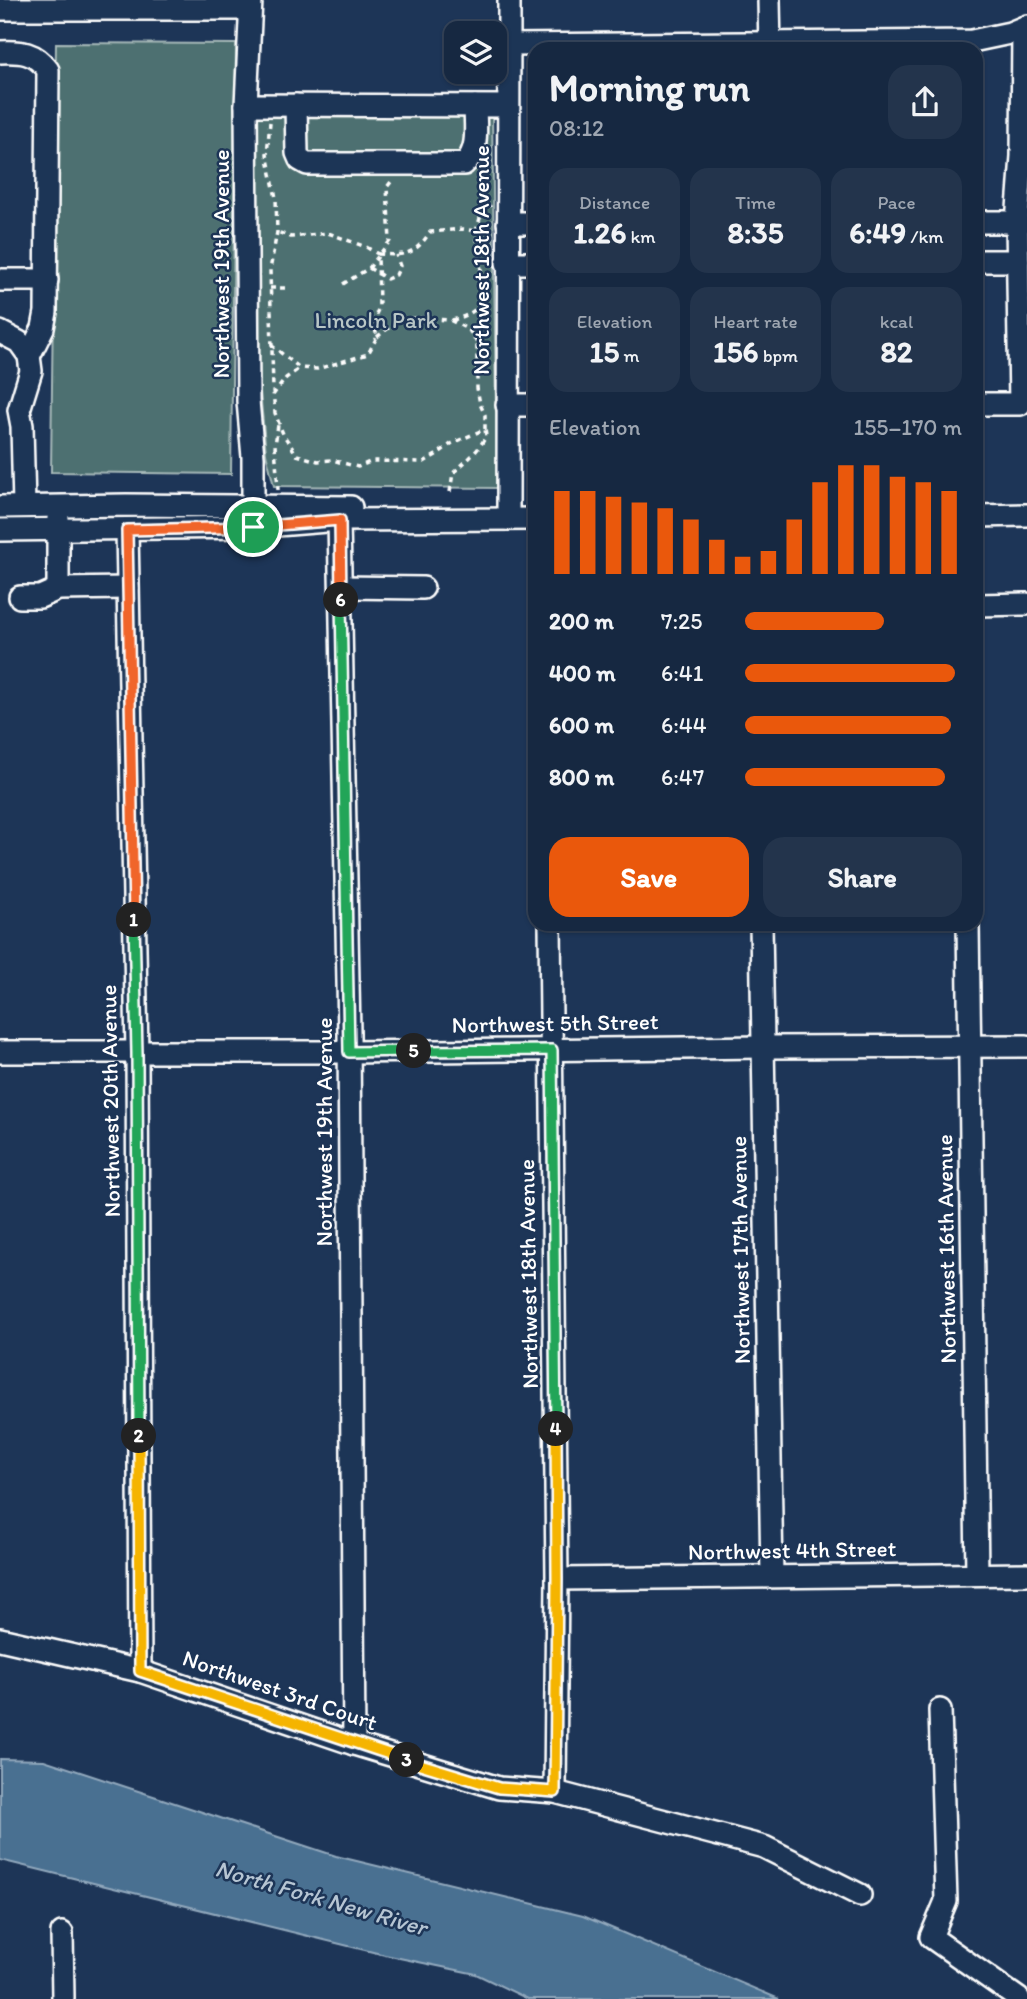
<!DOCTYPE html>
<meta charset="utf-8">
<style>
body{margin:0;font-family:Itim,sans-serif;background:#23344c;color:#f1f3f6;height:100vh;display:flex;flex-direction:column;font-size:26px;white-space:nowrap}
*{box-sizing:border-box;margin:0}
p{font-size:23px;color:#9ea6b1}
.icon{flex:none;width:38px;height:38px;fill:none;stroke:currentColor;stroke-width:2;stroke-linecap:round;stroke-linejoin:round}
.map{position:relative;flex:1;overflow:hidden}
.sheet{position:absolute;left:528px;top:42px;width:455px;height:889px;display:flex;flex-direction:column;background:#162841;border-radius:21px;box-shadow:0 2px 5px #0004,0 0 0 2px #35445a}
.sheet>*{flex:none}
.tools{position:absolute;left:444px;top:21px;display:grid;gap:14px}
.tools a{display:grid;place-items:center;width:63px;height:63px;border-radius:14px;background:#162841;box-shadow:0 2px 5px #0004,0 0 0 2px #35445a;font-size:35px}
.pin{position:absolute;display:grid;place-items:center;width:60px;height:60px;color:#fff;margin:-30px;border:4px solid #fff;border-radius:50%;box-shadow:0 2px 7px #0007}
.km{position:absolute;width:35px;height:35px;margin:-18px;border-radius:50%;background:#222;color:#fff;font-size:19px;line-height:35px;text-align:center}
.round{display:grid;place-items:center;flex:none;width:74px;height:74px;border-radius:21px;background:#23344c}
.summary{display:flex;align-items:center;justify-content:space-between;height:119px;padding:0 21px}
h1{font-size:38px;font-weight:700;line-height:52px}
.figures{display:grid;grid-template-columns:repeat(3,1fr);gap:10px;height:119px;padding:7px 21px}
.figures div{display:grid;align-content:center;border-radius:18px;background:#23344c;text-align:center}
.figures b{font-size:30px;font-weight:700}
.figures small{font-size:19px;font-weight:400}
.figures p{font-size:19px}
.chart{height:196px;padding:14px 21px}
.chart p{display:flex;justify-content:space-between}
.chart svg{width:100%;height:126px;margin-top:7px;stroke:#ea580c;stroke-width:6}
.action{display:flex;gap:14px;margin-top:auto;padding:14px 21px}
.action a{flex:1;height:80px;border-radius:21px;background:#ea580c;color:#fff;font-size:28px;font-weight:700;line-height:80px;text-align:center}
.action a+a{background:#23344c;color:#f1f3f6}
ul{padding:0 21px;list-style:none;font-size:23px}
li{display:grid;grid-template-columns:112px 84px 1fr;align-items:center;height:52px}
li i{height:18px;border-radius:9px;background:#ea580c}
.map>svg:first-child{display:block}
.green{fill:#4e7071;stroke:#a6b8b8;stroke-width:2}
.water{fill:#496f91;stroke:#92a9bd;stroke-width:2}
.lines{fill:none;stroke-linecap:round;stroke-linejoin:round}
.minor-casing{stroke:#fff;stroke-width:26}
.path{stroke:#fff;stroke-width:3.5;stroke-dasharray:5 5;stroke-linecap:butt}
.minor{stroke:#1d3557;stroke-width:21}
.split-1-casing{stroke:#fff;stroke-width:14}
.split-2-casing{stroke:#fff;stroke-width:14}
.split-3-casing{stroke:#fff;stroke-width:14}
.split-4-casing{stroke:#fff;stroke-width:14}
.split-5-casing{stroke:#fff;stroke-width:14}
.split-6-casing{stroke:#fff;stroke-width:14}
.split-7-casing{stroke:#fff;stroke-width:14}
.split-1{stroke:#f0652b;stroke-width:9}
.split-2{stroke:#22a559;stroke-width:9}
.split-3{stroke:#f5b400;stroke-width:9}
.split-4{stroke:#f5b400;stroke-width:9}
.split-5{stroke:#22a559;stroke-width:9}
.split-6{stroke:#22a559;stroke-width:9}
.split-7{stroke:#f0652b;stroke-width:9}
.labels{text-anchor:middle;stroke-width:5;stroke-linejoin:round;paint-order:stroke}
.street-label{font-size:23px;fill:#fff;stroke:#1d3557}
.park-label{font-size:23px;fill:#b8c6c6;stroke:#1d3557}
.water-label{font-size:24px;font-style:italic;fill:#b6c5d3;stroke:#1d3557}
</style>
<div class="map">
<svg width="1027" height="1999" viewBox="0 0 1027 1999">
<rect width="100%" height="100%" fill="#1d3557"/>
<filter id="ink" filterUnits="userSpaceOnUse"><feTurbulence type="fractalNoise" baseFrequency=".0143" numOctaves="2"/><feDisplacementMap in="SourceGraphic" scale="14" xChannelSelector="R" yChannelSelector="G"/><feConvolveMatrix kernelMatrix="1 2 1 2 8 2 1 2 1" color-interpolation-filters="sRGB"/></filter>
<g filter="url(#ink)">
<g class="green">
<path d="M56 43 236 44 231 474 51 472Z"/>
<path d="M256 113 492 114 497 488 274 486 266 453 257 361Z"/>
</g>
<path class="water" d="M0 1759 44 1760 336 1856 583 1916 779 1999H528L476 1974 385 1955 0 1860Z"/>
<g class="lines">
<g class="minor-casing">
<g id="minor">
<path d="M251 0 246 105 248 401 253 457V518"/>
<path d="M769 0 770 49"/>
<path d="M0 9H250"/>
<path d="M509 45 972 41 1010 33 1027 26"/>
<path d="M0 52C21 51 35 52 48 70L46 312 43 328 29 356"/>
<path d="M246 105 508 106"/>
<path d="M296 105 297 153 300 160 307 164H464C480 150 475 125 475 106"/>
<path d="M976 222H1017"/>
<path d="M508 223H536"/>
<path d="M976 261H1018"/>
<path d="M507 263H536"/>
<path d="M0 280H47"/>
<path d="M0 332 19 342 29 356 31 371 19 410 22 426 24 506"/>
<path d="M976 404H1020L1017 222 1022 156 1023 28"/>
<path d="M507 405H536"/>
<path d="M0 507 126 505 351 507"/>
<path d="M976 516 1027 515"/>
<path d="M508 519 509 0"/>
<path d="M339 520 349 1033 354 1744"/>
<path d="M0 530 253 527 339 520 536 519"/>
<path d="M127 530 137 1053 140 1671"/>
<path d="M341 587 423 588"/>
<path d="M58 589V518"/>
<path d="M20 597H40L58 589 128 588"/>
<path d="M976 605 1027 604"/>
<path d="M550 924 557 1579 555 1792"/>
<path d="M761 924 772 1576"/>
<path d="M968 924 977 1574"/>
<path d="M0 1052H350L763 1047 1027 1046"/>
<path d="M557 1579 1027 1574"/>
<path d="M0 1639 140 1671 354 1744 499 1788 555 1792 764 1847 860 1895"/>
<path d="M940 1710 946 1901 931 1937 1019 1999"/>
<path d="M62 1933 63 1999"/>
</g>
</g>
<g class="path">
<path d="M270 122 267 154 276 198 277 232 270 270 273 390 275 413 283 434 297 455 318 461 332 460 358 467 372 461 424 462 436 455 451 444 485 429V415L480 404 477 388V337L484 293 476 231 482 212 491 205"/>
<path d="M378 254C405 256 415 255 430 232L463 229 476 231"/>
<path d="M369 268 387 279 396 275 400 266 396 255"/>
<path d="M343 284 369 268 390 241 387 187 391 182"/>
<path d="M270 288H286"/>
<path d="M452 320C465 317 476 312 483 300"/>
<path d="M377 337 400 319 420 318 450 320 469 330 477 343"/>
<path d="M271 345 300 368 317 369 368 354 377 337 373 320 379 308 378 254 366 247 328 233 291 237 277 232"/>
<path d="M273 395 286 378 300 368"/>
<path d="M278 490 275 445 278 425"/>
<path d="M450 492 453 473C466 461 478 452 486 436L485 429"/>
</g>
<use href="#minor" class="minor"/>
</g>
</g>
<g class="lines" filter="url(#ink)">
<g class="split-1-casing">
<path id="split-1" d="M134 920 127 530 253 527"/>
</g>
<g class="split-2-casing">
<path id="split-2" d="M134 920 137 1053 139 1436"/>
</g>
<g class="split-3-casing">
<path id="split-3" d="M139 1436 140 1671 407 1760"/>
</g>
<g class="split-4-casing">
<path id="split-4" d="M407 1760 499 1788 555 1792 557 1579 556 1429"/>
</g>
<g class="split-5-casing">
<path id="split-5" d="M414 1051 552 1050 556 1429"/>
</g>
<g class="split-6-casing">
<path id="split-6" d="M341 600 349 1052 414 1051"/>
</g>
<g class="split-7-casing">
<path id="split-7" d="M253 527 340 520 341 600"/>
</g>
<use href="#split-1" class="split-1"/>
<use href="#split-2" class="split-2"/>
<use href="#split-3" class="split-3"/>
<use href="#split-4" class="split-4"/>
<use href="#split-5" class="split-5"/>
<use href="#split-6" class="split-6"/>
<use href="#split-7" class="split-7"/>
</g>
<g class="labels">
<g class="street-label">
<text transform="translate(481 260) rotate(-90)" y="8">Northwest 18th Avenue</text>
<text transform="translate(221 264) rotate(-90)" y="8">Northwest 19th Avenue</text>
<text transform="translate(555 1023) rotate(-1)" y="8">Northwest 5th Street</text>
<text transform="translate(110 1101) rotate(-91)" y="8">Northwest 20th Avenue</text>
<text transform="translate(324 1132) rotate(-90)" y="8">Northwest 19th Avenue</text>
<text transform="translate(946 1249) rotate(-91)" y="8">Northwest 16th Avenue</text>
<text transform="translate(740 1250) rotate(-91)" y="8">Northwest 17th Avenue</text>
<text transform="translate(528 1274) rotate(-91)" y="8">Northwest 18th Avenue</text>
<text transform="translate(792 1550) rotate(-1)" y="8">Northwest 4th Street</text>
<text transform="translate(280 1690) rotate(19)" y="8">Northwest 3rd Court</text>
</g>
<g class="park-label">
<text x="376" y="328">Lincoln Park</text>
</g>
<g class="water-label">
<text transform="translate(321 1898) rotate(16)" y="8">North Fork New River</text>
</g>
</g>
</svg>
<div class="tools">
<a><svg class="icon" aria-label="layers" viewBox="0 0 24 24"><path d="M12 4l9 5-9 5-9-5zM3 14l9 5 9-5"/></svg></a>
</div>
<div class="pin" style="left:253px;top:527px;background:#1e9e55"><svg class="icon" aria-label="arrive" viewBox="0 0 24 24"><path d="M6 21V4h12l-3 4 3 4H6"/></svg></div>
<b class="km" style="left:134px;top:920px">1</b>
<b class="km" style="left:139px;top:1436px">2</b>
<b class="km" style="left:407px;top:1760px">3</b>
<b class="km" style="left:556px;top:1429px">4</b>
<b class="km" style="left:414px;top:1051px">5</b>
<b class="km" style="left:341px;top:600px">6</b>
<section class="sheet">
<div class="summary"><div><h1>Morning run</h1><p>08:12</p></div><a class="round"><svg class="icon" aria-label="share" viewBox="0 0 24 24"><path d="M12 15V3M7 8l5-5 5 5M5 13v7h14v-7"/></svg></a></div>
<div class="figures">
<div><p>Distance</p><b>1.26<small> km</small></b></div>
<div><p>Time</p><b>8:35</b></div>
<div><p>Pace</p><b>6:49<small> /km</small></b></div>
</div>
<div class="figures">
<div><p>Elevation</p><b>15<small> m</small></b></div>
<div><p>Heart rate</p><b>156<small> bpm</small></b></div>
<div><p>kcal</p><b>82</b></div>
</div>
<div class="chart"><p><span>Elevation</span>155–170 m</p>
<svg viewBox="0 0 160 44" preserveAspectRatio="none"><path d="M5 44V15M15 44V15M25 44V17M35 44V19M45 44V21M55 44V25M65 44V32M75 44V38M85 44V36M95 44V25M105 44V12M115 44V6M125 44V6M135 44V10M145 44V12M155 44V15"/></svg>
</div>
<ul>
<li><b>200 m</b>7:25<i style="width:64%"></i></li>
<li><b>400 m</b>6:41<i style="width:97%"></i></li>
<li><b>600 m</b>6:44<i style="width:95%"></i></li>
<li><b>800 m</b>6:47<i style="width:92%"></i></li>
</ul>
<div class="action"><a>Save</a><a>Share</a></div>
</section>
</div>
